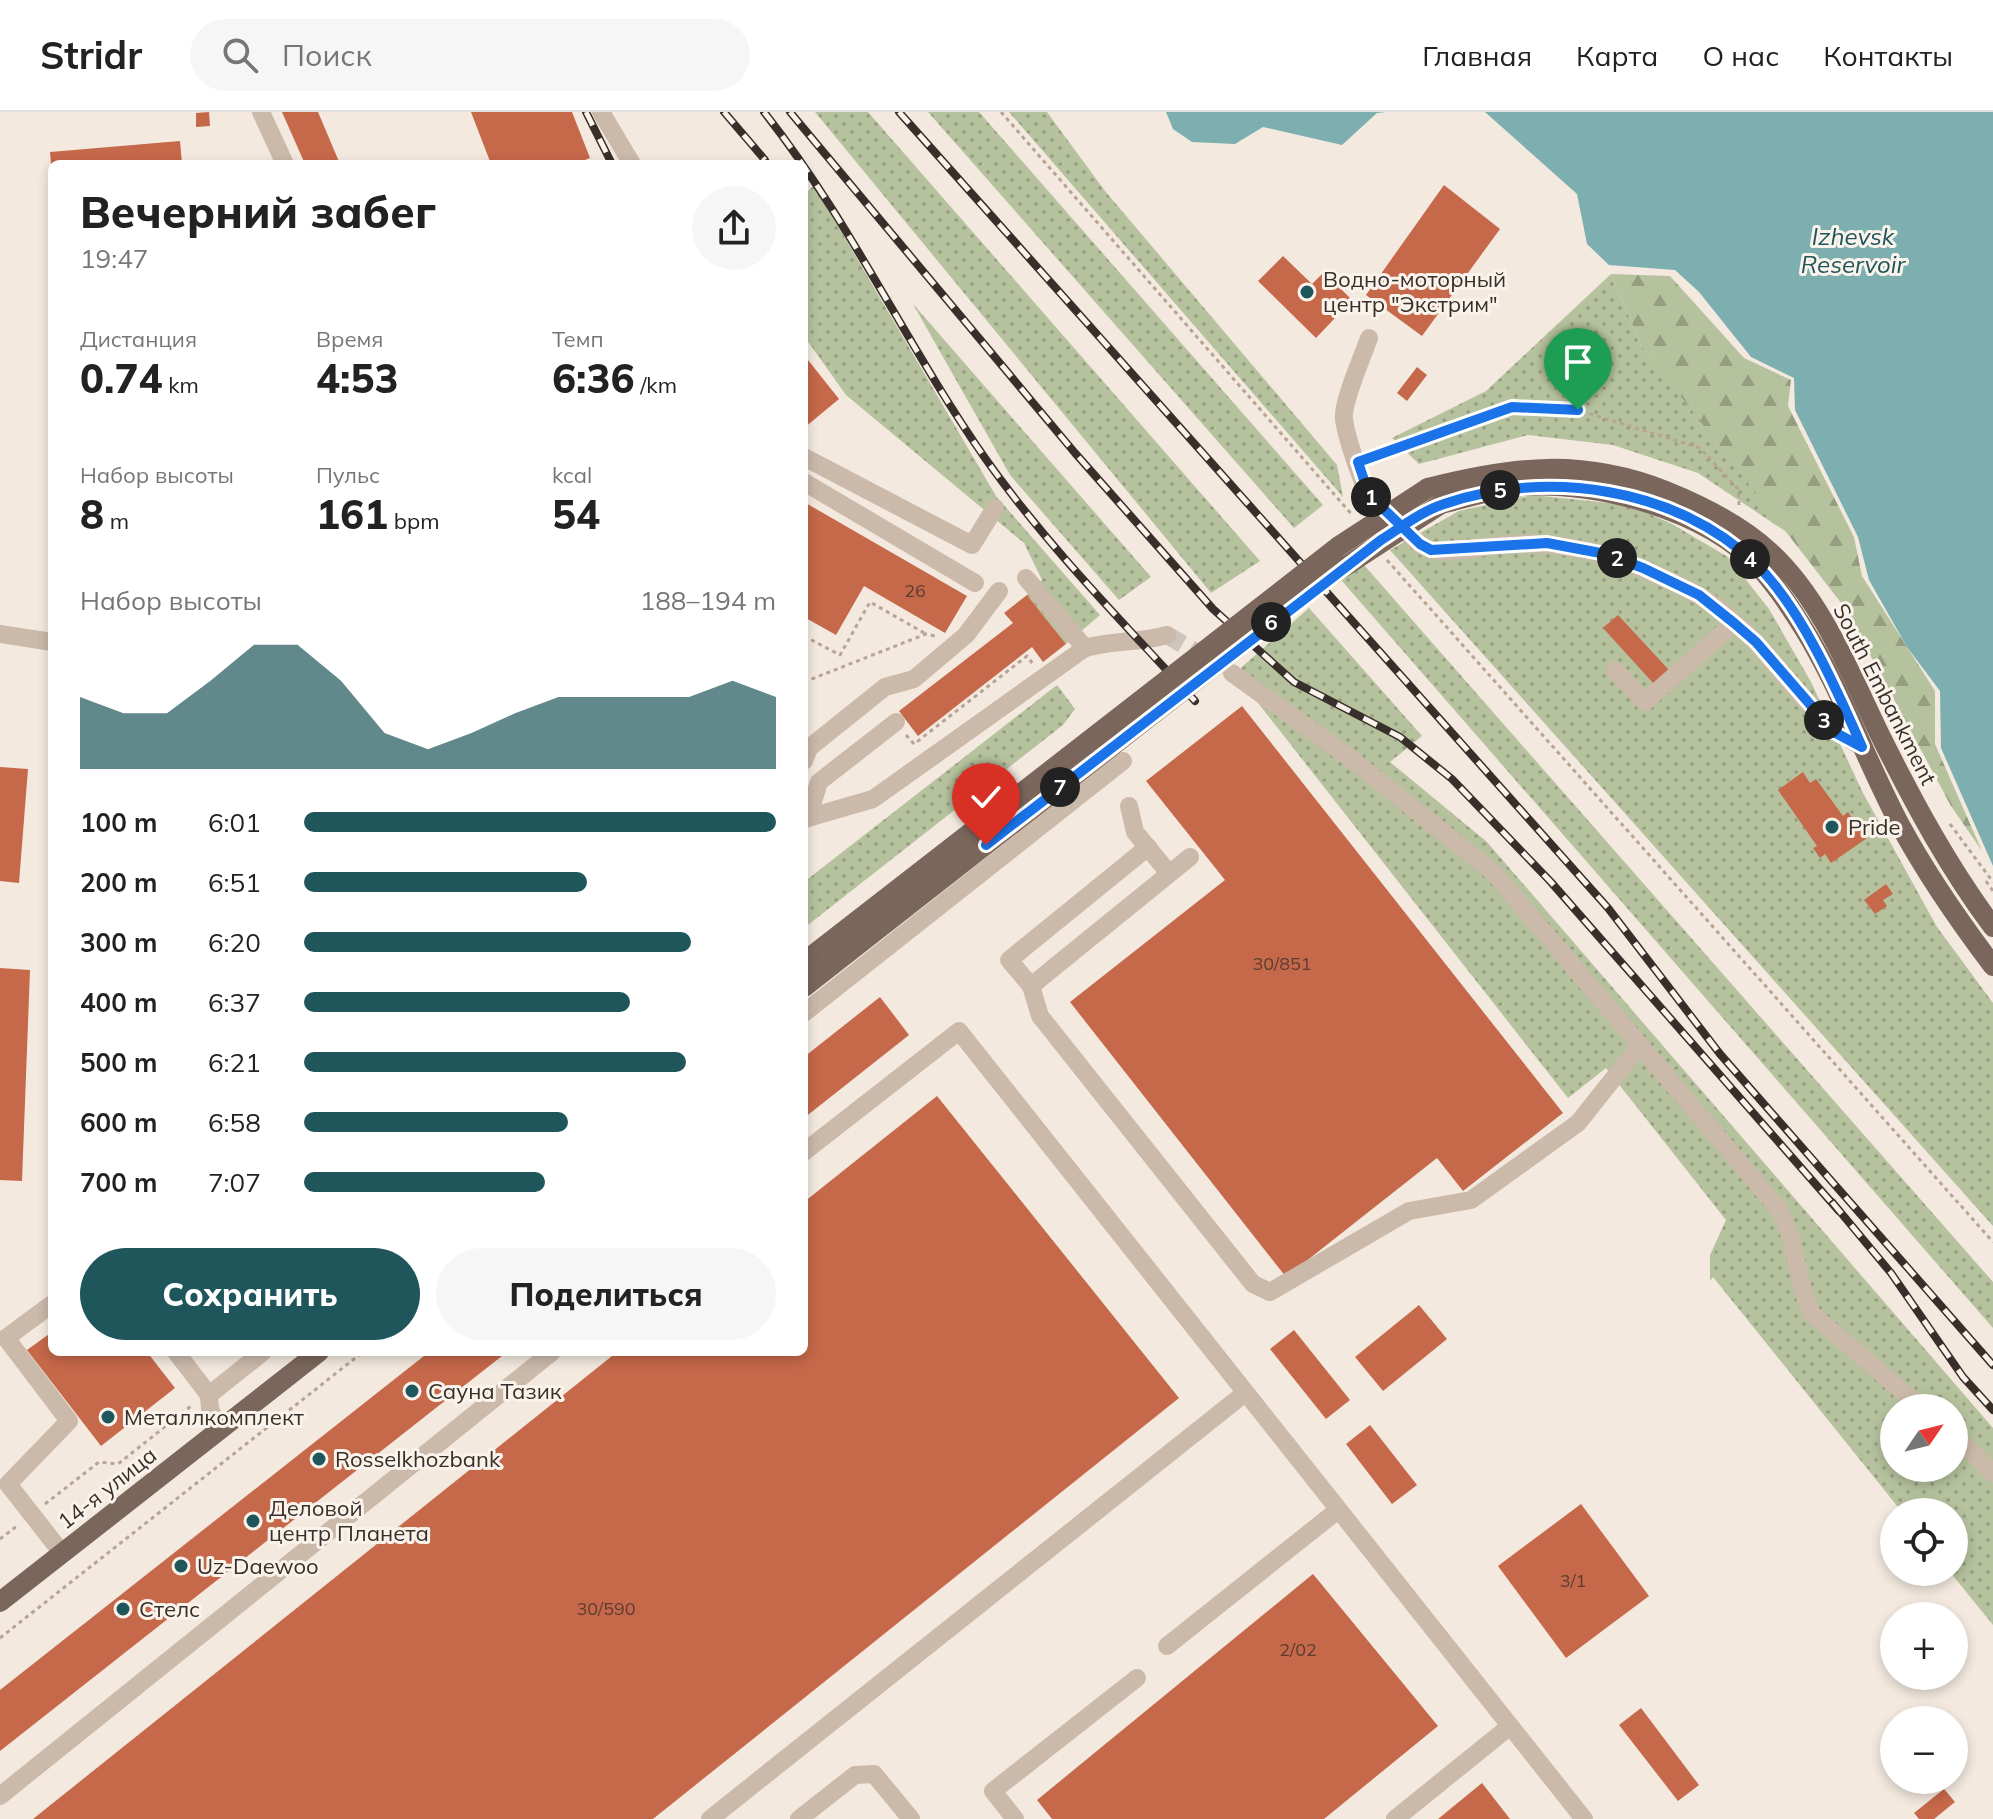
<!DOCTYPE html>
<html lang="ru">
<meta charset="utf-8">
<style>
body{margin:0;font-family:Mulish,sans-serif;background:#f6f6f6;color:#222;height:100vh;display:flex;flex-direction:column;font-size:30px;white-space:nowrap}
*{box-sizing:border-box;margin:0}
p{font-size:26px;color:#767676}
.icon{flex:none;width:44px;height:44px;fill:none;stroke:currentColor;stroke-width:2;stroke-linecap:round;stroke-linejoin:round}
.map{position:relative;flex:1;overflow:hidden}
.drawer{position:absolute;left:48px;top:48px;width:760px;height:1196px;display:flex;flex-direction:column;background:#fff;border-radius:12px;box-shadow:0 4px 12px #0003}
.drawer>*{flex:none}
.needle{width:52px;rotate:55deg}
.buttons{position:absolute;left:1880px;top:1282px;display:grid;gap:16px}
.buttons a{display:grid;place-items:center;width:88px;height:88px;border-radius:50%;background:#fff;box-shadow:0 4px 12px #0003;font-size:40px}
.pin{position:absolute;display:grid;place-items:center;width:68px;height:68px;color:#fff;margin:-82px -34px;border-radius:50% 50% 50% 0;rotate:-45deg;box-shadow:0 0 8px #0007}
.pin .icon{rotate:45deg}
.km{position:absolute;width:40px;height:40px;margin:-20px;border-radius:50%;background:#222;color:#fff;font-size:22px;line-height:40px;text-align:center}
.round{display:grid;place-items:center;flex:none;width:84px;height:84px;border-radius:42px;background:#f6f6f6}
.head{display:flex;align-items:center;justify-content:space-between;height:136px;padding:0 32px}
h1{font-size:44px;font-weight:800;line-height:60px}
.metrics{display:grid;grid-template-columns:repeat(3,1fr);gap:12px;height:136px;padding:8px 32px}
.metrics div{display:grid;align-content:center}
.metrics b{font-size:40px;font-weight:800}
.metrics small{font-size:22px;font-weight:400}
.metrics p{font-size:22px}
.chart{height:224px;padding:16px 32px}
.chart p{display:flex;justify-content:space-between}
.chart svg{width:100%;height:144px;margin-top:8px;fill:#1f565b;opacity:.7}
.action{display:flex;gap:16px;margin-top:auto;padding:16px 32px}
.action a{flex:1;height:92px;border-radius:48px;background:#1f565b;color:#fff;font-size:32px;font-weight:800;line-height:92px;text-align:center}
.action a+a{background:#f6f6f6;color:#222}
ul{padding:0 32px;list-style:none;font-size:26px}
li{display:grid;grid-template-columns:128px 96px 1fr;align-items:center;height:60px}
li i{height:20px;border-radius:10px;background:#1f565b}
header{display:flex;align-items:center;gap:48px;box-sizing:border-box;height:112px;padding:0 40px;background:#fff;border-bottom:2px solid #e0e0e0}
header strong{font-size:38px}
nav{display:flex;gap:44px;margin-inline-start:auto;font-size:28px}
.search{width:560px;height:72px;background:#f6f6f6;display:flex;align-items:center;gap:20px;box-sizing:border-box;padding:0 28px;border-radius:44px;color:#767676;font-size:30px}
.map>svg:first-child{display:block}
.grass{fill:url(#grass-dots);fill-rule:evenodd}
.forest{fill:url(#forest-firs)}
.water{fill:#7daeb0}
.building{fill:#c6684a}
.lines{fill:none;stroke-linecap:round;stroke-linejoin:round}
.minor-tunnel{stroke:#cec4bb;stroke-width:18;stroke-dasharray:18 9;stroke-linecap:butt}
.path{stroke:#b7a494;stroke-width:3;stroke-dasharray:4 4;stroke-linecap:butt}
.minor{stroke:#cbb9aa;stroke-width:18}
.major{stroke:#7b665b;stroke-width:20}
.rail-casing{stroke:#392f2a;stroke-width:8}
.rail{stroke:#faf3eb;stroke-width:5;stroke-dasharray:15;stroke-linecap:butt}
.major-bridge{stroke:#7b665b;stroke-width:20}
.route-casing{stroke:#fff;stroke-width:16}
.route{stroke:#1a73e8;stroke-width:10}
.poi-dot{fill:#1f565b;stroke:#faf3eb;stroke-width:3}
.labels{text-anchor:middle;stroke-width:6;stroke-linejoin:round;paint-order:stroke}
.number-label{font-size:18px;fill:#5c3d32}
.poi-label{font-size:22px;fill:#392f2a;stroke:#faf3eb;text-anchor:start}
.street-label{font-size:22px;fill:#392f2a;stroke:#faf3eb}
.water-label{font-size:24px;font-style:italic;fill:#1f565b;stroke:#faf3eb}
</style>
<header>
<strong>Stridr</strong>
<div class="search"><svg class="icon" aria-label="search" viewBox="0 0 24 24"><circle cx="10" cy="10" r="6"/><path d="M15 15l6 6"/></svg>Поиск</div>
<nav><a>Главная</a><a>Карта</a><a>О нас</a><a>Контакты</a></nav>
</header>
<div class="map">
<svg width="1993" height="1707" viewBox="0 0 1993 1707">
<defs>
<pattern id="grass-dots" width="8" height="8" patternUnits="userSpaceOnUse" patternTransform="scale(2)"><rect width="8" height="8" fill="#b6c29e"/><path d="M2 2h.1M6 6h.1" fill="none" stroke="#959e81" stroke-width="1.8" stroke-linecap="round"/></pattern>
<pattern id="forest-firs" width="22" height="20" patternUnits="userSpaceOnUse" patternTransform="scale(2)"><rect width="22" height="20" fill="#b6c29e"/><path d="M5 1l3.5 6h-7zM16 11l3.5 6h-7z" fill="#959e81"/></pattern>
</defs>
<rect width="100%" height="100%" fill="#f3e9df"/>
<g class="grass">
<path d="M815 0H868L1260 449 1211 481Z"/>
<path d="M928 0H979L1323 393 1294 416Z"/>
<path d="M1009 0H1047L1105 79 1337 353 1343 385Z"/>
<path d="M814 73 996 384 1100 503 1066 532 1027 483 1042 468 1024 431 846 283 804 224V83Z"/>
<path d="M1611 162 1641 233 1791 423 1698 361 1613 333 1528 323 1419 352 1392 326 1486 279Z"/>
<path d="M913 192 1151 465 1119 488 1010 363Z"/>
<path d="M1532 383 1629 393 1672 412 1728 445 1769 497 1811 570 1863 681 1937 815 1993 891V1114L1390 438 1459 399Z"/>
<path d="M1364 453 1993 1170V1216L1342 469Z"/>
<path d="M1309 496 1422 624 1390 650 1487 730 1993 1316V1513L1950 1460H1954V1400H1902L1713 1165 1710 1169V1143L1726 1108 1606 956 1568 986 1251 582 1227 568ZM1894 1296H1954V1356H1894Z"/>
<path d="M1057 573 1075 597 1063 613 804 816V770Z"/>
</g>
<path class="forest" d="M1611 162 1670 164 1744 246 1791 268 1788 294 1854 425 1862 464 1935 579V632L1982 739 1951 694 1845 496 1641 233Z"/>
<g class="water">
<path d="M1166 0H1386L1377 1 1342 33 1263 15 1235 32 1192 30 1173 17Z"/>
<path d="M1485 0H1993V754L1941 636 1940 579 1907 535 1869 468 1858 425 1795 298 1794 266 1751 245 1699 180 1675 158 1609 153 1587 132 1577 82Z"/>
</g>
<g class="building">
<path d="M209 0 210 14 196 15V1Z"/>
<path d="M282 0H318L340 52H305Z"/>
<path d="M471 0H572L590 46 574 52H491Z"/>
<path d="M180 29 182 52H51L50 40Z"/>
<path d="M1444 73 1500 117 1422 224 1366 183Z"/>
<path d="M1283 144 1312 172 1324 160 1352 188 1316 226 1258 169Z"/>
<path d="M804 243 839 287 804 316Z"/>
<path d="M1417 255 1427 263 1407 289 1397 281Z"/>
<path d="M804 390 967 484 945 521 864 474 836 523 804 505Z"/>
<path d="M1027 483 1066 532 1043 550 1032 535 918 624 899 599 1013 511 1004 501Z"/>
<path d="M1618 503 1669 558 1654 572 1603 516Z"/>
<path d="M1242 594 1563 1001 1463 1079 1437 1046 1286 1165 1070 890 1225 768 1146 669Z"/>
<path d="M0 655 28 657 19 771 0 769Z"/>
<path d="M1803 660 1810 671 1816 667 1843 704 1848 700 1867 726 1831 751 1825 742 1820 746 1813 736 1817 734 1778 678Z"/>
<path d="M1886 772 1893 782 1883 788 1887 794 1875 802 1864 788Z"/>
<path d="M0 856 30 858 22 1069 0 1068Z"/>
<path d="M880 885 909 923 804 1006V945Z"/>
<path d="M937 984 1179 1286 653 1707H33L617 1240H804V1090Z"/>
<path d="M1419 1193 1447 1227 1383 1279 1355 1245Z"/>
<path d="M1294 1218 1350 1288 1326 1307 1270 1237Z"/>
<path d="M52 1220V1240H147L175 1276 101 1334 27 1238Z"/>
<path d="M429 1240H507L0 1639V1578Z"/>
<path d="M1370 1313 1417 1373 1392 1392 1346 1332Z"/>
<path d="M1581 1392 1649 1484 1566 1546 1498 1454Z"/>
<path d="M1313 1462 1438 1614 1324 1707H1052L1037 1688Z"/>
<path d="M1641 1596 1699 1673 1678 1689 1619 1613Z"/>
<path d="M1482 1671 1510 1707H1438Z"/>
<path d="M1944 1677 1955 1690 1934 1707H1919L1914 1701Z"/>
</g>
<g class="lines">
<path class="minor-tunnel" d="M1167 523 1209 548"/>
<g class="path">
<path d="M1001 0 1353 404"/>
<path d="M1374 343 1512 295 1578 298 1700 336 1738 377 1739 393"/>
<path d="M1387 448 1993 1130"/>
<path d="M804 524 840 543 870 490 926 522"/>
<path d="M804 570 926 522 935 524"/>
<path d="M906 623 914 632 1027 544 1033 552"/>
<path d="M1950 712 1993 770"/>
<path d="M1986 769 1993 779"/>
<path d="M45 1392 99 1350 118 1352 191 1294"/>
<path d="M0 1427 17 1414"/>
<path d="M0 1526 363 1240"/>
</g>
<g class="minor">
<path d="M261 0 285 52"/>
<path d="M601 0 632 52"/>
<path d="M1369 226C1363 244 1342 290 1344 307 1346 324 1360 366 1369 382 1375 393 1419 435 1431 438 1454 443 1486 433 1510 432 1576 428 1636 450 1694 481 1764 517 1795 599 1862 635"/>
<path d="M804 345 972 433 995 396"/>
<path d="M804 370 975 471"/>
<path d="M1026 466 1085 536"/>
<path d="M0 522 52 530"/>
<path d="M1615 558 1645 590 1734 511"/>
<path d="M1232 561 1350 646 1494 761 1777 1095C1798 1129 1795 1167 1812 1202L1922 1296"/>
<path d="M804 649 809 636 885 575 914 567 966 523 999 479"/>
<path d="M1129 694 1135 720 1168 760"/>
<path d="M808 706 819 670 896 610"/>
<path d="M804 707 873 687 1085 536C1113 528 1139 531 1167 523"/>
<path d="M1190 745 1031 874 1040 904 1253 1172 1270 1180 1409 1099 1471 1088 1578 1011 1640 933"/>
<path d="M1031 874 1009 848 1148 735"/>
<path d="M804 901 1123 649"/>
<path d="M804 1040 959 919 1584 1707"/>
<path d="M52 1192 6 1226 69 1309 8 1372 62 1441"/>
<path d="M176 1240 209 1283 263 1240"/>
<path d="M209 1283 210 1297 220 1318"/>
<path d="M1954 1323 1993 1361"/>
<path d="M1167 1534 1338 1398"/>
<path d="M0 1684 552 1240"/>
<path d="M710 1707 1245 1281"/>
<path d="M799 1707 855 1663 874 1662 911 1707"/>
<path d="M1015 1707 993 1679 1137 1566"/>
<path d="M1395 1707 1509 1615"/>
</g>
<g class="major">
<path d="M1428 376C1514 354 1582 346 1666 379 1703 394 1741 413 1770 440 1823 489 1851 564 1882 627 1915 693 1949 756 1993 815"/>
<path d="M1441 392C1467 386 1496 376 1523 374 1598 369 1705 398 1758 454 1775 472 1791 496 1804 517 1842 579 1866 649 1900 713 1927 763 1959 809 1993 854"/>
<path d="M0 1490 319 1240"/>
</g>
<g class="rail-casing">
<g id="rail">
<path d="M586 0 612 52"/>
<path d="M724 0 765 48"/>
<path d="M764 0C851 110 906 233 985 346 1047 434 1123 510 1195 589"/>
<path d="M790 0 1075 341 1213 497 1294 570 1400 625 1452 667 1550 769 1839 1099"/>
<path d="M899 0 1608 796 1720 942 1993 1253"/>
<path d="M1832 1090 1891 1161 1963 1265 1993 1298"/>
</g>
</g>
<use href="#rail" class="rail"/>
<g class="major-bridge">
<path d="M804 850 1339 434 1428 376"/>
<path d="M804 875 1327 466 1441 392"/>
</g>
</g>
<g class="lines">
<g class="route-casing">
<path id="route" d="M986 733 1381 428C1400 416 1422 399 1444 392 1545 357 1677 375 1756 452 1801 496 1837 578 1862 635L1834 620 1756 530 1734 511 1699 483 1643 456 1606 442 1547 431 1431 438 1420 432 1369 383 1358 350 1512 295 1578 298"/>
</g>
<use href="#route" class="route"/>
</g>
<g class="poi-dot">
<circle cx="1307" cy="180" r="8"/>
<circle cx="1832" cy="715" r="8"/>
<circle cx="412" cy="1279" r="8"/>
<circle cx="108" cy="1305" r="8"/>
<circle cx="319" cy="1347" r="8"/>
<circle cx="253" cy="1409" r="8"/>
<circle cx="181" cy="1454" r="8"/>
<circle cx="123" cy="1497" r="8"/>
</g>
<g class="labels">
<g class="number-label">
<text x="915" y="485">26</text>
<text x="1282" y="858">30/851</text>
<text x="1573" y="1475">3/1</text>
<text x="606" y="1503">30/590</text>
<text x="1298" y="1544">2/02</text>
</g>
<g class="poi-label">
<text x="1323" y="175">Водно-моторный<tspan x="1323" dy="25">центр "Экстрим"</tspan></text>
<text x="1848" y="723">Pride</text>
<text x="428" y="1287">Сауна Тазик</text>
<text x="124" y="1313">Металлкомплект</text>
<text x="335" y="1355">Rosselkhozbank</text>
<text x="269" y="1404">Деловой<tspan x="269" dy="25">центр Планета</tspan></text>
<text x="197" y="1462">Uz-Daewoo</text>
<text x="139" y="1505">Стелс</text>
</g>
<g class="street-label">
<text transform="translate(1885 582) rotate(63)" y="8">South Embankment</text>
<text transform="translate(107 1376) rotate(-38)" y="8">14-я улица</text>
</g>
<g class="water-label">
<text x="1853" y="133">Izhevsk<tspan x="1853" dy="28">Reservoir</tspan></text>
</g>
</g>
</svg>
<div class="buttons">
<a><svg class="needle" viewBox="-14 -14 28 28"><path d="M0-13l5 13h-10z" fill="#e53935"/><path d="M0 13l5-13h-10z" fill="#767676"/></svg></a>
<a><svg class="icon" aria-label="locate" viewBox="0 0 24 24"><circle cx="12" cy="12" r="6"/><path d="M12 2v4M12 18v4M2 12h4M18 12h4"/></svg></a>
<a>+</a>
<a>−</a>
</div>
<div class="pin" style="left:1578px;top:298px;background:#1e9e55"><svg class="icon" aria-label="arrive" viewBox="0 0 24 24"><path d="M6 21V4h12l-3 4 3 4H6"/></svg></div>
<div class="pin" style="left:986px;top:733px;background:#d93025"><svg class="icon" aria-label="check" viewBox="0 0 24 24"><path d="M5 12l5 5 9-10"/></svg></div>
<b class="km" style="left:1371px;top:385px">1</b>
<b class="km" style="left:1617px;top:446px">2</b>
<b class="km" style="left:1824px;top:608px">3</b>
<b class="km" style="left:1750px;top:447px">4</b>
<b class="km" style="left:1500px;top:378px">5</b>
<b class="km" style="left:1271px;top:510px">6</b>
<b class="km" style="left:1060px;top:675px">7</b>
<section class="drawer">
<div class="head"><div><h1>Вечерний забег</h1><p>19:47</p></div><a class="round"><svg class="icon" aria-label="share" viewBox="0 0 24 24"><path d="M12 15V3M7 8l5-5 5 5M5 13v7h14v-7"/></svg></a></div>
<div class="metrics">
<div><p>Дистанция</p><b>0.74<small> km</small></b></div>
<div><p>Время</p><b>4:53</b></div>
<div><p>Темп</p><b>6:36<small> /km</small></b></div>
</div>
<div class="metrics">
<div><p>Набор высоты</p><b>8<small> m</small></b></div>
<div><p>Пульс</p><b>161<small> bpm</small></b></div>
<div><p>kcal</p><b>54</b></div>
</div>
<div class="chart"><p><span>Набор высоты</span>188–194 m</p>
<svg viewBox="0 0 160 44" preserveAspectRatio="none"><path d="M0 44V22L10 27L20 27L30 17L40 6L50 6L60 17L70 33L80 38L90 33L100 27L110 22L120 22L130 22L140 22L150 17L160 22V44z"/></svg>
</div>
<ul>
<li><b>100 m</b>6:01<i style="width:100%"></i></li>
<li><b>200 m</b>6:51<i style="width:60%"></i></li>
<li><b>300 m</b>6:20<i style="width:82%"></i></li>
<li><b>400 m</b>6:37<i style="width:69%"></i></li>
<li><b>500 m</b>6:21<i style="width:81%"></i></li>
<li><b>600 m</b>6:58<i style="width:56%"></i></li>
<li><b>700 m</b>7:07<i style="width:51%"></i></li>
</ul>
<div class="action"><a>Сохранить</a><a>Поделиться</a></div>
</section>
</div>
